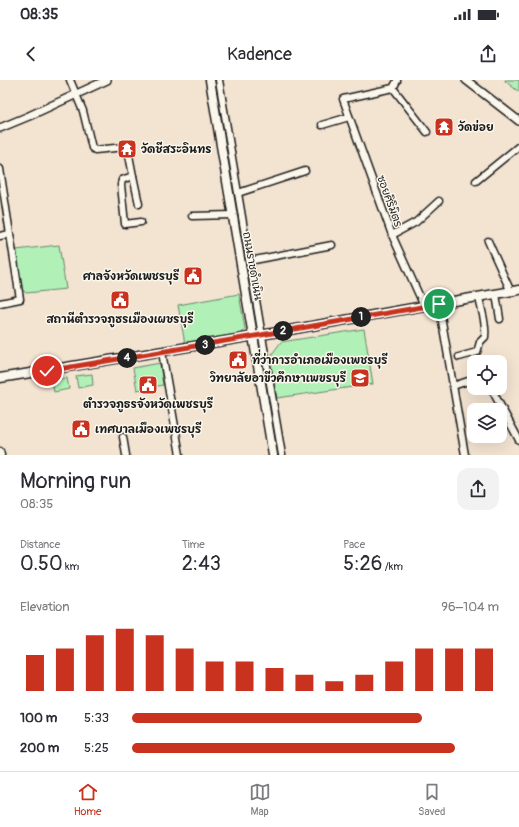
<!DOCTYPE html>
<meta charset="utf-8">
<style>
body{margin:0;font-family:Pangolin,"Playpen Sans Thai",sans-serif;background:#f2f2f3;color:#2b2b33;height:100vh;display:flex;flex-direction:column;font-size:15px;white-space:nowrap}
*{box-sizing:border-box;margin:0}
p{font-size:13px;color:#7c7c81}
.icon{flex:none;width:22px;height:22px;fill:none;stroke:currentColor;stroke-width:2;stroke-linecap:round;stroke-linejoin:round}
.map{position:relative;height:375px;overflow:hidden}
.details{display:flex;flex-direction:column;background:#fff;flex:1}
.details>*{flex:none}
.controls{position:absolute;left:467px;top:275px;display:grid;gap:8px}
.controls a{display:grid;place-items:center;width:40px;height:40px;border-radius:8px;background:#fff;box-shadow:0 4px 16px #0002;font-size:20px}
.pin{position:absolute;display:grid;place-items:center;width:34px;height:34px;color:#fff;margin:-17px;border:2px solid #fff;border-radius:50%;box-shadow:0 1px 4px #0007}
.km{position:absolute;width:20px;height:20px;margin:-10px;border-radius:50%;background:#222;color:#fff;font-size:11px;line-height:20px;text-align:center}
.round{display:grid;place-items:center;flex:none;width:42px;height:42px;border-radius:12px;background:#f2f2f3}
.headline{display:flex;align-items:center;justify-content:space-between;height:68px;padding:0 20px}
h1{font-size:22px;font-weight:600;line-height:30px}
.stats{display:grid;grid-template-columns:repeat(3,1fr);gap:6px;height:68px;padding:4px 20px}
.stats div{display:grid;align-content:center}
.stats b{font-size:20px;font-weight:600}
.stats small{font-size:11px;font-weight:400}
.stats p{font-size:11px}
.chart{height:112px;padding:8px 20px}
.chart p{display:flex;justify-content:space-between}
.chart svg{width:100%;height:72px;margin-top:4px;stroke:#c8321e;stroke-width:6}
ul{padding:0 20px;list-style:none;font-size:13px}
li{display:grid;grid-template-columns:64px 48px 1fr;align-items:center;height:30px}
li i{height:10px;border-radius:5px;background:#c8321e}
.status{display:flex;justify-content:space-between;align-items:center;height:28px;padding:0 20px;background:#fff;direction:ltr}
.status svg{height:11px;fill:currentColor}
header{display:flex;justify-content:space-between;align-items:center;height:52px;padding:0 20px;background:#fff;font-size:18px;font-weight:600}
.tabs{display:flex;justify-content:space-around;align-items:center;height:56px;border-top:1px solid #e1e1e2;background:#fff;font-size:11px;color:#7c7c81}
.tabs a{display:grid;justify-items:center;gap:2px}
.tabs .current{color:#c8321e}
.map>svg:first-child{display:block}
.green{fill:#b1f1b8;stroke:#66866a}
.lines{fill:none;stroke-linecap:round;stroke-linejoin:round}
.minor-casing{stroke:#1c1c1c;stroke-width:9}
.tertiary-casing{stroke:#1c1c1c;stroke-width:10}
.secondary-casing{stroke:#1c1c1c;stroke-width:11}
.minor{stroke:#fbf7ec;stroke-width:6}
.tertiary{stroke:#fbf7ec;stroke-width:7}
.secondary{stroke:#fbf7ec;stroke-width:8}
.route-casing{stroke:#fff;stroke-width:8}
.route{stroke:#c8321e;stroke-width:5}
.labels{text-anchor:middle;stroke-width:3;stroke-linejoin:round;paint-order:stroke}
.poi-label{font-size:11px;font-weight:bold;fill:#1c1c1c;stroke:#fbf7ec;text-anchor:start}
.street-label{font-size:11px;fill:#1c1c1c;stroke:#fbf7ec}
</style>
<div class="status"><b>08:35</b><svg viewBox="0 0 49 12"><path d="M0 12V9h3v3zM5 12V6h3v6zM10 12V3h3v9zM15 12V0h3v12zM26 1h20v11H26zM47 4h2v5h-2z"/></svg></div>
<header><svg class="icon" aria-label="back" viewBox="0 0 24 24"><path d="M15 5l-7 7 7 7"/></svg>Kadence<svg class="icon" aria-label="share" viewBox="0 0 24 24"><path d="M12 15V3M7 8l5-5 5 5M5 13v7h14v-7"/></svg></header>
<div class="map">
<svg width="519" height="375" viewBox="0 0 519 375">
<rect width="100%" height="100%" fill="#f3e3d1"/>
<filter id="ink" filterUnits="userSpaceOnUse"><feTurbulence type="fractalNoise" baseFrequency=".025" numOctaves="2"/><feDisplacementMap in="SourceGraphic" scale="8" xChannelSelector="R" yChannelSelector="G"/><feConvolveMatrix kernelMatrix="1 2 1 2 8 2 1 2 1" color-interpolation-filters="sRGB"/></filter>
<g filter="url(#ink)">
<g class="green">
<path d="M505 0H519V12L505 1Z"/>
<path d="M59 165 66 209 26 213 21 208 16 170Z"/>
<path d="M239 214 245 249 242 254 185 264 178 225Z"/>
<path d="M364 249 373 304 277 318 269 278 281 262Z"/>
<path d="M160 283 163 305 137 310 133 288Z"/>
<path d="M92 294 93 305 78 308 76 296Z"/>
<path d="M67 298 69 309 54 312 52 300Z"/>
</g>
<g class="lines">
<g class="minor-casing">
<g id="minor">
<path d="M70 0 83 31 92 68 95 70 125 67 128 70 133 96 127 98 122 100 121 105 125 144 141 142"/>
<path d="M219 0 282 375"/>
<path d="M397 0V1L393 8 343 19 392 155 424 226"/>
<path d="M393 8 427 52"/>
<path d="M322 45 349 37"/>
<path d="M0 89 20 219 0 223"/>
<path d="M133 96 139 124"/>
<path d="M476 101 519 66"/>
<path d="M238 113 305 91"/>
<path d="M192 136 233 135"/>
<path d="M392 155 416 142 439 121"/>
<path d="M0 156 10 154"/>
<path d="M488 161 511 212"/>
<path d="M249 181 332 165"/>
<path d="M496 214 500 239"/>
<path d="M439 224 465 375"/>
<path d="M162 272 180 375"/>
<path d="M459 277 477 272 478 269 480 262 485 257C487 244 481 230 479 217"/>
<path d="M453 306 474 299"/>
<path d="M491 308 519 360"/>
<path d="M123 357 126 375"/>
<path d="M0 371 1 375"/>
</g>
</g>
<g class="tertiary-casing">
<g id="tertiary">
<path d="M466 0 519 41"/>
<path d="M0 48 29 36 107 0"/>
</g>
</g>
<g class="secondary-casing">
<g id="secondary">
<path d="M210 0C232 125 253 250 273 375"/>
<path d="M0 298 261 255 424 226 519 210"/>
</g>
</g>
<use href="#minor" class="minor"/>
<use href="#tertiary" class="tertiary"/>
<use href="#secondary" class="secondary"/>
</g>
</g>
<g class="lines" filter="url(#ink)">
<g class="route-casing">
<path id="route" d="M47 291 261 255 439 224"/>
</g>
<use href="#route" class="route"/>
</g>
<defs>
<g id="temple-square" transform="scale(1)"><rect x="-9" y="-9" width="18" height="18" rx="4" fill="#c8321e" stroke="#fbf7ec"/><path d="M0-6L5-2H3V0L6.5 2.5H4V6H1.5V3h-3V6H-4V2.5H-6.5L-3 0V-2H-5Z" fill="#fff"/></g>
<g id="civic-square" transform="scale(1)"><rect x="-9" y="-9" width="18" height="18" rx="4" fill="#c8321e" stroke="#fbf7ec"/><path d="M-.6-6.5H3V-4.5H.6V-3L4-1V1h2V6H-6V1h2V-1L-.6-3ZM-1.2 2.5V6h2.4V2.5Z" fill="#fff"/></g>
<g id="university-square" transform="scale(1)"><rect x="-9" y="-9" width="18" height="18" rx="4" fill="#c8321e" stroke="#fbf7ec"/><path d="M0-5L7-2L0 1L-7-2ZM-4 1L0 2.5L4 1V4Q0 6-4 4Z" fill="#fff"/></g>
</defs>
<g fill-rule="evenodd">
<use href="#temple-square" x="444" y="47"/>
<use href="#temple-square" x="127" y="69"/>
<use href="#civic-square" x="193" y="196"/>
<use href="#civic-square" x="120" y="220"/>
<use href="#civic-square" x="238" y="280"/>
<use href="#university-square" x="360" y="298"/>
<use href="#civic-square" x="148" y="305"/>
<use href="#civic-square" x="81" y="349"/>
</g>
<g class="labels">
<g class="poi-label">
<text x="458" y="51">วัดข่อย</text>
<text x="141" y="73">วัดชีสระอินทร</text>
<text x="179" y="200" text-anchor="end">ศาลจังหวัดเพชรบุรี</text>
<text x="120" y="243" text-anchor="middle">สถานีตำรวจภูธรเมืองเผชรบุรี</text>
<text x="252" y="284">ที่ว่าการอำเภอเมืองเพชรบุรี</text>
<text x="346" y="302" text-anchor="end">วิทยาลัยอาขีวคึกษาเพขรบุรี</text>
<text x="148" y="328" text-anchor="middle">ตำรวจภูธรจังหวัดเพชรบุรี</text>
<text x="95" y="353">เทศบาลเมืองเพชรบุรี</text>
</g>
<g class="street-label">
<text transform="translate(390 121) rotate(70)" y="4">ซอยศิริมิตร</text>
<text transform="translate(253 186) rotate(80)" y="4">ถนนราชดำเนิน</text>
</g>
</g>
</svg>
<div class="controls">
<a><svg class="icon" aria-label="locate" viewBox="0 0 24 24"><circle cx="12" cy="12" r="6"/><path d="M12 2v4M12 18v4M2 12h4M18 12h4"/></svg></a>
<a><svg class="icon" aria-label="layers" viewBox="0 0 24 24"><path d="M12 4l9 5-9 5-9-5zM3 14l9 5 9-5"/></svg></a>
</div>
<div class="pin" style="left:439px;top:224px;background:#1e9e55"><svg class="icon" aria-label="arrive" viewBox="0 0 24 24"><path d="M6 21V4h12l-3 4 3 4H6"/></svg></div>
<div class="pin" style="left:47px;top:291px;background:#d93025"><svg class="icon" aria-label="check" viewBox="0 0 24 24"><path d="M5 12l5 5 9-10"/></svg></div>
<b class="km" style="left:361px;top:237px">1</b>
<b class="km" style="left:283px;top:251px">2</b>
<b class="km" style="left:205px;top:265px">3</b>
<b class="km" style="left:127px;top:278px">4</b>
</div>
<section class="details">
<div class="headline"><div><h1>Morning run</h1><p>08:35</p></div><a class="round"><svg class="icon" aria-label="share" viewBox="0 0 24 24"><path d="M12 15V3M7 8l5-5 5 5M5 13v7h14v-7"/></svg></a></div>
<div class="stats">
<div><p>Distance</p><b>0.50<small> km</small></b></div>
<div><p>Time</p><b>2:43</b></div>
<div><p>Pace</p><b>5:26<small> /km</small></b></div>
</div>
<div class="chart"><p><span>Elevation</span>96–104 m</p>
<svg viewBox="0 0 160 44" preserveAspectRatio="none"><path d="M5 44V22M15 44V18M25 44V10M35 44V6M45 44V10M55 44V18M65 44V26M75 44V26M85 44V30M95 44V34M105 44V38M115 44V34M125 44V26M135 44V18M145 44V18M155 44V18"/></svg>
</div>
<ul>
<li><b>100 m</b>5:33<i style="width:79%"></i></li>
<li><b>200 m</b>5:25<i style="width:88%"></i></li>
</ul>
</section>
<nav class="tabs">
<a class="current"><svg class="icon" aria-label="home" viewBox="0 0 24 24"><path d="M3 11l9-7 9 7M6 9v11h12V9"/></svg>Home</a>
<a><svg class="icon" aria-label="map" viewBox="0 0 24 24"><path d="M3 6l6-2 6 2 6-2v14l-6 2-6-2-6 2zM9 4v14M15 6v14"/></svg>Map</a>
<a><svg class="icon" aria-label="saved" viewBox="0 0 24 24"><path d="M7 4h10v16l-5-4-5 4z"/></svg>Saved</a>
</nav>
